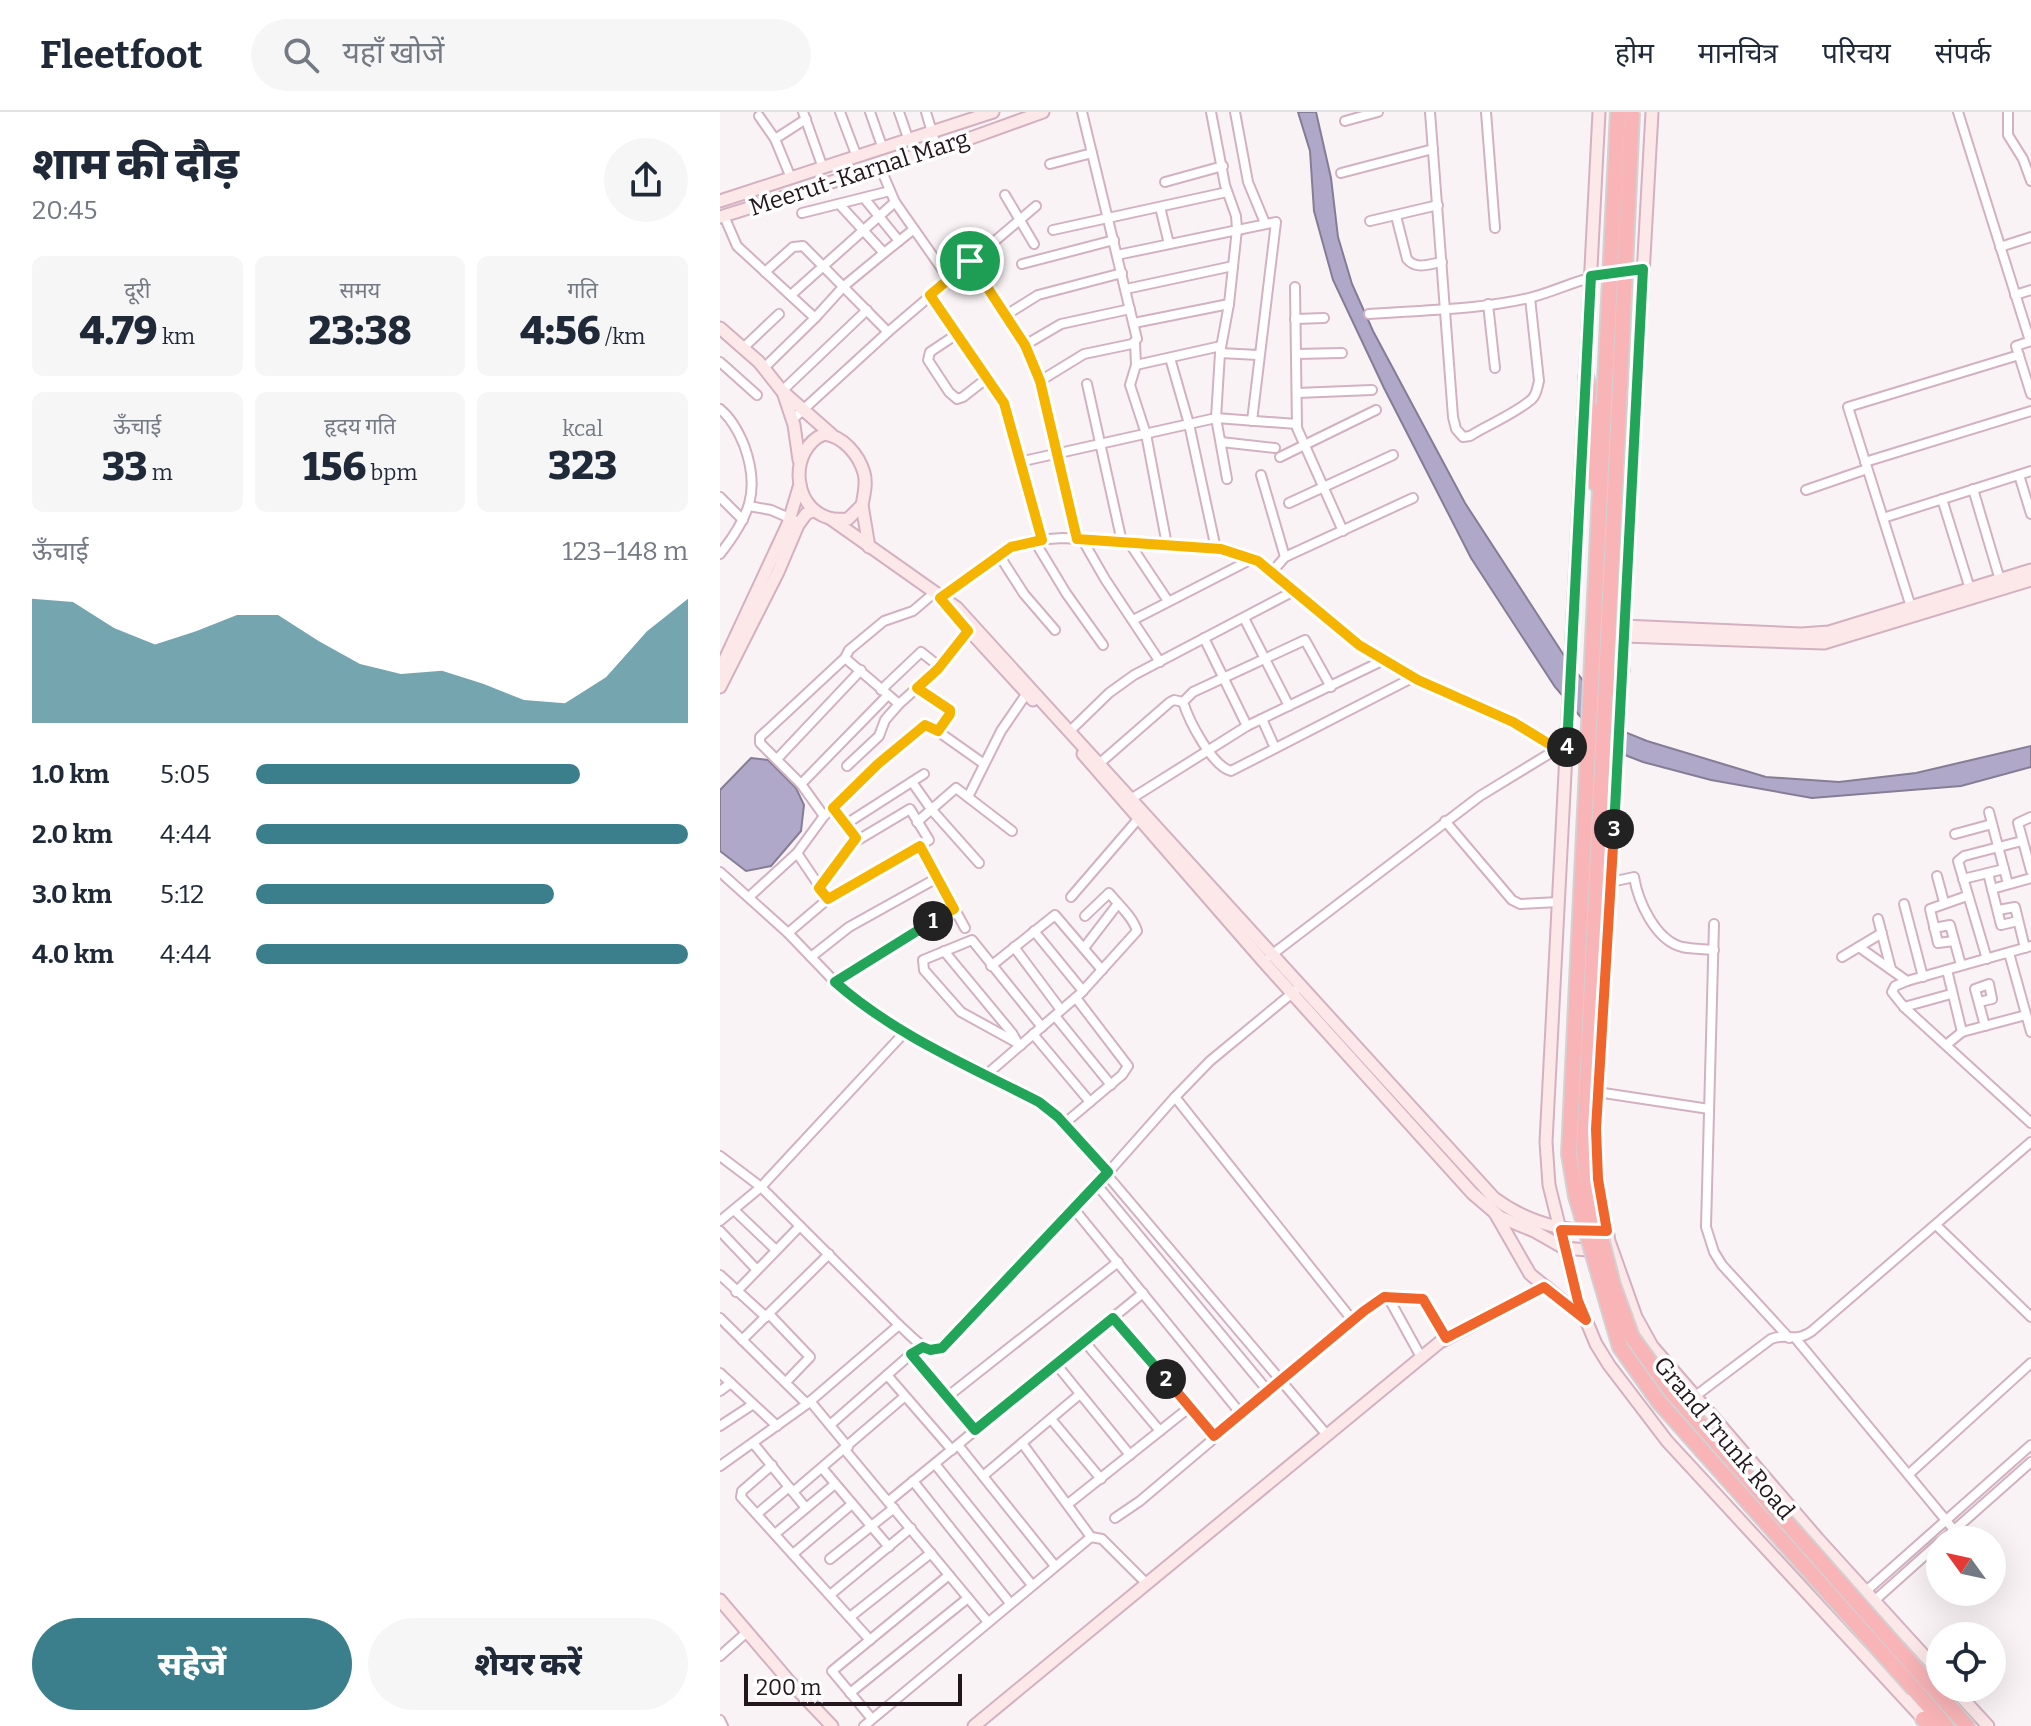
<!DOCTYPE html>
<html lang="hi">
<meta charset="utf-8">
<style>
body{margin:0;font-family:Bitter,"Noto Sans Devanagari",serif;background:#f6f6f7;color:#1f2937;height:100vh;display:flex;flex-direction:column;font-size:30px;white-space:nowrap}
*{box-sizing:border-box;margin:0}
p{font-size:26px;color:#747a83}
.icon{flex:none;width:44px;height:44px;fill:none;stroke:currentColor;stroke-width:2;stroke-linecap:round;stroke-linejoin:round}
.map{position:relative;flex:1;overflow:hidden}
.sheet{display:flex;flex-direction:column;background:#fff;width:720px}
.sheet>*{flex:none}
.needle{width:52px;rotate:303deg}
.tools{position:absolute;left:1206px;top:1414px;display:grid;gap:16px}
.tools a{display:grid;place-items:center;width:80px;height:80px;border-radius:50%;background:#fff;box-shadow:0 8px 32px #0002;font-size:40px}
.scale{position:absolute;left:24px;bottom:20px;width:218px;box-sizing:border-box;padding-left:8px;border:4px solid #23171d;border-top:0;font-size:22px;line-height:28px;white-space:nowrap;color:#23171d;-webkit-text-stroke:6px #fff;paint-order:stroke}
.pin{position:absolute;display:grid;place-items:center;width:68px;height:68px;color:#fff;margin:-34px;border:4px solid #fff;border-radius:50%;box-shadow:0 2px 8px #0007}
.km{position:absolute;width:40px;height:40px;margin:-20px;border-radius:50%;background:#222;color:#fff;font-size:22px;line-height:40px;text-align:center}
.round{display:grid;place-items:center;flex:none;width:84px;height:84px;border-radius:42px;background:#f6f6f7}
.summary{display:flex;align-items:center;justify-content:space-between;height:136px;padding:0 32px}
h1{font-size:44px;font-weight:800;line-height:60px}
.metrics{display:grid;grid-template-columns:repeat(3,1fr);gap:12px;height:136px;padding:8px 32px}
.metrics div{display:grid;align-content:center;border-radius:12px;background:#f6f6f7;text-align:center}
.metrics b{font-size:40px;font-weight:800}
.metrics small{font-size:22px;font-weight:400}
.metrics p{font-size:22px}
.chart{height:224px;padding:16px 32px}
.chart p{display:flex;justify-content:space-between}
.chart svg{width:100%;height:144px;margin-top:8px;fill:#3b7f8d;opacity:.7}
.cta{display:flex;gap:16px;margin-top:auto;padding:16px 32px}
.cta a{flex:1;height:92px;border-radius:48px;background:#3b7f8d;color:#fff;font-size:32px;font-weight:800;line-height:92px;text-align:center}
.cta a+a{background:#f6f6f7;color:#1f2937}
ul{padding:0 32px;list-style:none;font-size:26px}
li{display:grid;grid-template-columns:128px 96px 1fr;align-items:center;height:60px}
li i{height:20px;border-radius:10px;background:#3b7f8d}
header{display:flex;align-items:center;gap:48px;box-sizing:border-box;height:112px;padding:0 40px;background:#fff;border-bottom:2px solid #e0e1e3}
header strong{font-size:38px}
nav{display:flex;gap:44px;margin-inline-start:auto;font-size:28px}
.search{width:560px;height:72px;background:#f6f6f7;display:flex;align-items:center;gap:20px;box-sizing:border-box;padding:0 28px;border-radius:44px;color:#747a83;font-size:30px}
main{display:flex;flex:1;min-height:0}
.map>svg:first-child{display:block}
.water{fill:#afa8c9;stroke:#857c95;stroke-width:2}
.lines{fill:none;stroke-linecap:round;stroke-linejoin:round}
.street-casing{stroke:#d3b1c0;stroke-width:12}
.secondary-casing{stroke:#d3b1c0;stroke-width:15}
.highway-casing{stroke:#d3d1d2;stroke-width:18}
.street{stroke:#fff;stroke-width:8}
.secondary{stroke:#fde8e9;stroke-width:11}
.highway{stroke:#f8b4b7;stroke-width:14}
.highway-bridge-casing{stroke:#d3d1d2;stroke-width:18;stroke-linecap:butt}
.highway-bridge{stroke:#f8b4b7;stroke-width:14}
.split-1-casing{stroke:#fff;stroke-width:16}
.split-2-casing{stroke:#fff;stroke-width:16}
.split-3-casing{stroke:#fff;stroke-width:16}
.split-4-casing{stroke:#fff;stroke-width:16}
.split-5-casing{stroke:#fff;stroke-width:16}
.split-1{stroke:#f5b400;stroke-width:10}
.split-2{stroke:#22a559;stroke-width:10}
.split-3{stroke:#f0652b;stroke-width:10}
.split-4{stroke:#22a559;stroke-width:10}
.split-5{stroke:#f5b400;stroke-width:10}
.labels{text-anchor:middle;stroke-width:7;stroke-linejoin:round;paint-order:stroke}
.street-label{font-size:24px;fill:#23171d;stroke:#fff}
</style>
<header>
<strong>Fleetfoot</strong>
<div class="search"><svg class="icon" aria-label="search" viewBox="0 0 24 24"><circle cx="10" cy="10" r="6"/><path d="M15 15l6 6"/></svg>यहाँ खोजें</div>
<nav><a>होम</a><a>मानचित्र</a><a>परिचय</a><a>संपर्क</a></nav>
</header>
<main>
<section class="sheet">
<div class="summary"><div><h1>शाम की दौड़</h1><p>20:45</p></div><a class="round"><svg class="icon" aria-label="share" viewBox="0 0 24 24"><path d="M12 15V3M7 8l5-5 5 5M5 13v7h14v-7"/></svg></a></div>
<div class="metrics">
<div><p>दूरी</p><b>4.79<small> km</small></b></div>
<div><p>समय</p><b>23:38</b></div>
<div><p>गति</p><b>4:56<small> /km</small></b></div>
</div>
<div class="metrics">
<div><p>ऊँचाई</p><b>33<small> m</small></b></div>
<div><p>हृदय गति</p><b>156<small> bpm</small></b></div>
<div><p>kcal</p><b>323</b></div>
</div>
<div class="chart"><p><span>ऊँचाई</span>123–148 m</p>
<svg viewBox="0 0 160 44" preserveAspectRatio="none"><path d="M0 44V6L10 7L20 15L30 20L40 16L50 11L60 11L70 19L80 26L90 29L100 28L110 32L120 37L130 38L140 30L150 16L160 6V44z"/></svg>
</div>
<ul>
<li><b>1.0 km</b>5:05<i style="width:75%"></i></li>
<li><b>2.0 km</b>4:44<i style="width:100%"></i></li>
<li><b>3.0 km</b>5:12<i style="width:69%"></i></li>
<li><b>4.0 km</b>4:44<i style="width:100%"></i></li>
</ul>
<div class="cta"><a>सहेजें</a><a>शेयर करें</a></div>
</section>
<div class="map">
<svg width="1311" height="1614" viewBox="0 0 1311 1614">
<rect width="100%" height="100%" fill="#faf3f6"/>
<g class="water">
<path d="M578 0H596L611 66 618 125 632 172 653 219 745 391 845 545 893 608 907 621 927 629 1046 665 1119 670 1196 661 1311 634V655L1241 674 1092 686 991 668 923 650 905 643 876 623 835 575 751 446 664 276 613 168 594 99 590 39Z"/>
<path d="M31 646 48 648 76 676 84 693 81 719 51 754 26 759 0 739V678Z"/>
</g>
<g class="lines">
<g class="street-casing">
<g id="street">
<path d="M83 0 103 56"/>
<path d="M120 0 137 45"/>
<path d="M150 0 163 37"/>
<path d="M179 0 189 29"/>
<path d="M206 0 217 37"/>
<path d="M491 0 505 73 516 104 517 117 509 192 500 241 496 306 507 367"/>
<path d="M515 0 528 70 545 111"/>
<path d="M710 0 733 305 736 317 743 325 750 324C769 312 795 302 812 287 817 282 817 276 819 269L810 186"/>
<path d="M766 0 775 116"/>
<path d="M1238 0 1310 229"/>
<path d="M1288 0V23L1303 47 1311 69"/>
<path d="M39 4 55 27 71 66"/>
<path d="M625 9 658 0"/>
<path d="M55 27 86 7"/>
<path d="M330 52 372 41"/>
<path d="M160 55 175 90 229 167"/>
<path d="M621 61 713 37"/>
<path d="M445 70 503 54"/>
<path d="M285 83 314 132"/>
<path d="M144 86 179 129"/>
<path d="M120 93 164 141 194 117"/>
<path d="M440 95 449 132"/>
<path d="M82 101 170 79"/>
<path d="M4 104 17 134 95 206 44 256"/>
<path d="M676 104 687 147C696 158 709 152 722 150"/>
<path d="M650 109 718 93"/>
<path d="M333 118 507 80"/>
<path d="M1280 135 1311 125"/>
<path d="M397 143 556 110 532 309"/>
<path d="M250 149 305 233 320 269 357 427"/>
<path d="M302 152 394 128"/>
<path d="M45 160 73 135 83 134 168 220"/>
<path d="M575 175 577 316 623 419"/>
<path d="M406 177 513 154"/>
<path d="M71 183 175 90"/>
<path d="M210 183 284 291 322 428"/>
<path d="M1295 183 1311 178"/>
<path d="M768 192 775 256"/>
<path d="M649 202C702 198 758 198 809 186 837 179 862 165 891 161"/>
<path d="M286 203 318 183 402 161"/>
<path d="M95 206 124 174 164 141"/>
<path d="M575 207 604 206"/>
<path d="M414 211 509 192"/>
<path d="M237 222 210 240 208 248 229 280 237 287 243 285 266 267"/>
<path d="M1311 229 1296 234 1311 282"/>
<path d="M415 231 416 253 410 273 426 322 447 433"/>
<path d="M305 233 341 212 410 197"/>
<path d="M22 237 59 202"/>
<path d="M500 241 538 243"/>
<path d="M576 242 622 241"/>
<path d="M450 246 469 312 496 437"/>
<path d="M0 250 37 283"/>
<path d="M416 253 501 234"/>
<path d="M320 269 364 242 412 232 417 227 362 0"/>
<path d="M367 272 402 430"/>
<path d="M62 279 147 198"/>
<path d="M577 281 652 278"/>
<path d="M0 297C10 305 19 321 24 333 41 379 29 405 0 442"/>
<path d="M73 307 168 220 316 94"/>
<path d="M501 330 555 336"/>
<path d="M560 345 656 298"/>
<path d="M299 350 496 306 577 312"/>
<path d="M1145 350 1311 299"/>
<path d="M541 363 565 445"/>
<path d="M1299 363 1311 402"/>
<path d="M1253 377 1280 468"/>
<path d="M1086 378 1147 357"/>
<path d="M0 385 23 408"/>
<path d="M1222 387 1250 477"/>
<path d="M569 391 673 343"/>
<path d="M29 394 51 398 74 408"/>
<path d="M1163 406 1311 359"/>
<path d="M362 427 385 467 440 550"/>
<path d="M314 428 346 481 383 533"/>
<path d="M410 432 448 489"/>
<path d="M279 443 304 482 335 518"/>
<path d="M552 460 565 445 693 386"/>
<path d="M220 486 291 435 314 428 343 426 501 437 538 449 639 533 664 548 698 568 793 610 847 643"/>
<path d="M1191 495 1128 295 1299 243"/>
<path d="M524 506 569 594"/>
<path d="M413 508 532 447"/>
<path d="M484 526 527 614"/>
<path d="M125 546 129 538 164 509 193 499 214 481"/>
<path d="M611 575 585 528 473 580 463 590C469 609 492 654 511 659L694 565"/>
<path d="M197 576 231 600 218 619"/>
<path d="M161 578 201 540 220 555"/>
<path d="M542 607 555 636"/>
<path d="M351 618 389 581 414 563 574 479"/>
<path d="M57 647 141 558"/>
<path d="M380 651 450 590 454 588 463 590"/>
<path d="M127 654 159 624 165 608 179 592"/>
<path d="M192 670 211 697 259 751"/>
<path d="M81 672 167 584"/>
<path d="M248 685 281 619 309 578"/>
<path d="M406 690 527 614 664 548"/>
<path d="M1269 700 1288 772"/>
<path d="M104 704 81 672 40 631V625L125 546 179 592 218 557 248 519"/>
<path d="M1311 705 1298 711 1311 759"/>
<path d="M725 709 792 788 800 792 839 790"/>
<path d="M197 710 236 676 292 719"/>
<path d="M126 712 204 662"/>
<path d="M1235 722 1272 712"/>
<path d="M200 734 245 816"/>
<path d="M77 741 108 787"/>
<path d="M0 760 68 821 115 870 142 894 184 921 319 990 338 1005 607 1323"/>
<path d="M1268 761 1281 813 1298 809"/>
<path d="M1217 764 1224 790"/>
<path d="M1243 767 1284 757"/>
<path d="M891 770 914 765C918 789 935 828 962 835 972 837 983 837 994 838"/>
<path d="M99 776 136 726"/>
<path d="M1272 777 1311 766"/>
<path d="M29 785 77 741 104 704 159 651 189 628 205 613H209L264 652"/>
<path d="M351 785 419 706"/>
<path d="M1184 792 1203 865"/>
<path d="M1278 798 1295 795 1305 836"/>
<path d="M1158 807 1171 857"/>
<path d="M994 812 986 1115 994 1140 1002 1153 1069 1226"/>
<path d="M1214 816 1230 813 1241 853"/>
<path d="M314 819 363 879"/>
<path d="M68 821 108 787 209 728 190 697 138 728 113 696"/>
<path d="M1234 829 1218 831 1210 797 1247 784"/>
<path d="M1311 834 1187 869 1175 874 1172 880 1184 895 1311 1011"/>
<path d="M294 835 341 898"/>
<path d="M1139 835 1187 869"/>
<path d="M364 836 397 793"/>
<path d="M224 839 292 921 297 930"/>
<path d="M1289 841 1311 920"/>
<path d="M550 844 760 684 837 637"/>
<path d="M91 845 129 815 217 766"/>
<path d="M1122 845 1162 821"/>
<path d="M1267 847 1238 749 1244 744 1302 729"/>
<path d="M271 854 335 803 382 858"/>
<path d="M1227 858 1242 920"/>
<path d="M115 870 155 843 234 797"/>
<path d="M1259 890 1272 887 1269 872 1255 877 1265 914"/>
<path d="M1184 895 1231 882"/>
<path d="M335 904 391 973"/>
<path d="M313 922 370 990"/>
<path d="M301 933 241 900 204 858 203 848 252 828 322 915"/>
<path d="M1226 933 1242 920 1306 903"/>
<path d="M266 963 361 881 417 819C413 805 398 792 389 781L365 804"/>
<path d="M877 980 989 997"/>
<path d="M455 985 633 1209"/>
<path d="M345 1011 402 963 408 954 356 886"/>
<path d="M0 1044 41 1075 179 1213C192 1224 204 1242 222 1236L377 1073 455 985 490 949 582 873"/>
<path d="M377 1073 548 1279"/>
<path d="M354 1097 521 1302"/>
<path d="M14 1098 56 1138"/>
<path d="M0 1109 41 1075 184 921"/>
<path d="M1216 1113 1311 1205"/>
<path d="M0 1119 37 1158"/>
<path d="M0 1163 46 1205"/>
<path d="M16 1180 80 1114"/>
<path d="M668 1185 701 1245"/>
<path d="M49 1202 90 1245 66 1270"/>
<path d="M0 1206 87 1292"/>
<path d="M393 1206 494 1324"/>
<path d="M1076 1227 1234 1418"/>
<path d="M22 1228 109 1142"/>
<path d="M364 1229 440 1319"/>
<path d="M191 1242 255 1318"/>
<path d="M336 1252 410 1343"/>
<path d="M0 1261 57 1314"/>
<path d="M167 1263 232 1338"/>
<path d="M0 1279 11 1271"/>
<path d="M227 1285 398 1150"/>
<path d="M974 1285 1051 1227C1067 1220 1073 1232 1092 1219L1311 1030"/>
<path d="M90 1289 128 1335"/>
<path d="M331 1307 381 1367"/>
<path d="M110 1313 191 1242 203 1235"/>
<path d="M0 1314 32 1293"/>
<path d="M33 1331 86 1396"/>
<path d="M302 1331 371 1425"/>
<path d="M238 1333 335 1454"/>
<path d="M125 1338 268 1510"/>
<path d="M215 1352 312 1473"/>
<path d="M52 1353 22 1379 21 1385 150 1528"/>
<path d="M0 1354 87 1292 179 1213"/>
<path d="M102 1356 169 1435"/>
<path d="M1189 1362 1311 1251"/>
<path d="M263 1364 360 1282"/>
<path d="M193 1369 290 1491"/>
<path d="M73 1380 184 1285"/>
<path d="M169 1389 423 1181"/>
<path d="M348 1392 470 1295"/>
<path d="M37 1402 69 1375"/>
<path d="M395 1406 420 1389 659 1187 672 1184 703 1187 726 1226"/>
<path d="M55 1422 115 1372"/>
<path d="M1223 1428 1311 1350"/>
<path d="M73 1442 132 1392"/>
<path d="M110 1447 174 1396"/>
<path d="M1145 1480 1311 1333"/>
<path d="M110 1483 191 1416"/>
<path d="M1154 1489 1220 1430"/>
<path d="M130 1505 211 1441"/>
<path d="M0 1544 27 1520"/>
<path d="M130 1581 248 1486"/>
<path d="M152 1607 112 1559 229 1463"/>
<path d="M0 1608 3 1614"/>
<path d="M144 1614 371 1425 382 1427 427 1472"/>
</g>
</g>
<g class="secondary-casing">
<g id="secondary">
<path d="M879 0 826 1030 829 1073 858 1189 876 1232 889 1253 947 1329 1207 1611"/>
<path d="M932 0 876 1017 878 1067 889 1129 916 1205 932 1234 1098 1427 1220 1561"/>
<path d="M0 89 273 0"/>
<path d="M0 105 248 27 323 0"/>
<path d="M0 216 39 250 62 279 112 323"/>
<path d="M63 280 74 313 79 348"/>
<path d="M104 322C123 324 139 343 144 361 147 371 144 383 142 393L128 407C122 407 115 408 109 406 71 395 69 337 104 322Z"/>
<path d="M142 393 149 435"/>
<path d="M111 407 237 496 774 1086C802 1107 836 1118 871 1119"/>
<path d="M225 492 313 588"/>
<path d="M904 514 1081 522 1109 520 1311 458"/>
<path d="M904 524 1104 531 1311 468"/>
<path d="M0 558 68 412 80 372"/>
<path d="M0 575 58 460 78 413 86 402 94 398"/>
<path d="M363 642 543 849 752 1081 780 1105 814 1119 844 1136 880 1139"/>
<path d="M775 1101 810 1162 865 1207"/>
<path d="M0 1488 69 1569 112 1614"/>
<path d="M1233 1576 1268 1614"/>
<path d="M254 1614 720 1230 824 1175"/>
</g>
</g>
<g class="highway-casing">
<g id="highway">
<path d="M866 265C879 299 867 337 876 372"/>
<path d="M886 580 902 558"/>
<path d="M869 1079 864 1038 899 294"/>
<path d="M856 1084 849 1042 884 293"/>
<path d="M1205 1567 1247 1614"/>
<path d="M1194 1577 1226 1614"/>
<path d="M1203 1607 1213 1614"/>
</g>
</g>
<use href="#street" class="street"/>
<use href="#secondary" class="secondary"/>
<use href="#highway" class="highway"/>
<g class="highway-bridge-casing">
<g id="highway-bridge">
<path d="M884 293 898 0"/>
<path d="M899 294 912 0"/>
<path d="M869 1079 893 1173 912 1225 951 1279 1205 1567"/>
<path d="M856 1084 900 1235 939 1290 1194 1577"/>
</g>
</g>
<use href="#highway-bridge" class="highway-bridge"/>
</g>
<g class="lines">
<g class="split-1-casing">
<path id="split-1" d="M213 809 234 797 200 734 108 787 99 776 136 726 113 696 159 651 205 613 218 619 230 602V598L197 576 218 557 248 519 220 486 291 435 322 428 284 291 210 183 250 149"/>
</g>
<g class="split-2-casing">
<path id="split-2" d="M213 809 115 870C175 923 249 954 319 990L338 1005 388 1060 222 1236 210 1238 203 1235 191 1242 255 1318 393 1206 446 1267"/>
</g>
<g class="split-3-casing">
<path id="split-3" d="M446 1267 494 1324 644 1199 664 1185 703 1187 726 1226 824 1175 866 1208 858 1189 841 1118 887 1119 878 1067 876 1017 894 717"/>
</g>
<g class="split-4-casing">
<path id="split-4" d="M847 635 871 164 923 157 894 717"/>
</g>
<g class="split-5-casing">
<path id="split-5" d="M250 149 305 233 320 269 357 427 501 437 538 449 639 533 698 568 793 610 847 643V635"/>
</g>
<use href="#split-1" class="split-1"/>
<use href="#split-2" class="split-2"/>
<use href="#split-3" class="split-3"/>
<use href="#split-4" class="split-4"/>
<use href="#split-5" class="split-5"/>
</g>
<g class="labels">
<g class="street-label">
<text transform="translate(139 61) rotate(-18)" y="8">Meerut-Karnal Marg</text>
<text transform="translate(1004 1326) rotate(50)" y="8">Grand Trunk Road</text>
</g>
</g>
</svg>
<div class="tools">
<a><svg class="needle" viewBox="-14 -14 28 28"><path d="M0-13l5 13h-10z" fill="#e53935"/><path d="M0 13l5-13h-10z" fill="#747a83"/></svg></a>
<a><svg class="icon" aria-label="locate" viewBox="0 0 24 24"><circle cx="12" cy="12" r="6"/><path d="M12 2v4M12 18v4M2 12h4M18 12h4"/></svg></a>
</div>
<div class="scale">200 m</div>
<div class="pin" style="left:250px;top:149px;background:#1e9e55"><svg class="icon" aria-label="arrive" viewBox="0 0 24 24"><path d="M6 21V4h12l-3 4 3 4H6"/></svg></div>
<b class="km" style="left:213px;top:809px">1</b>
<b class="km" style="left:446px;top:1267px">2</b>
<b class="km" style="left:894px;top:717px">3</b>
<b class="km" style="left:847px;top:635px">4</b>
</div>
</main>
